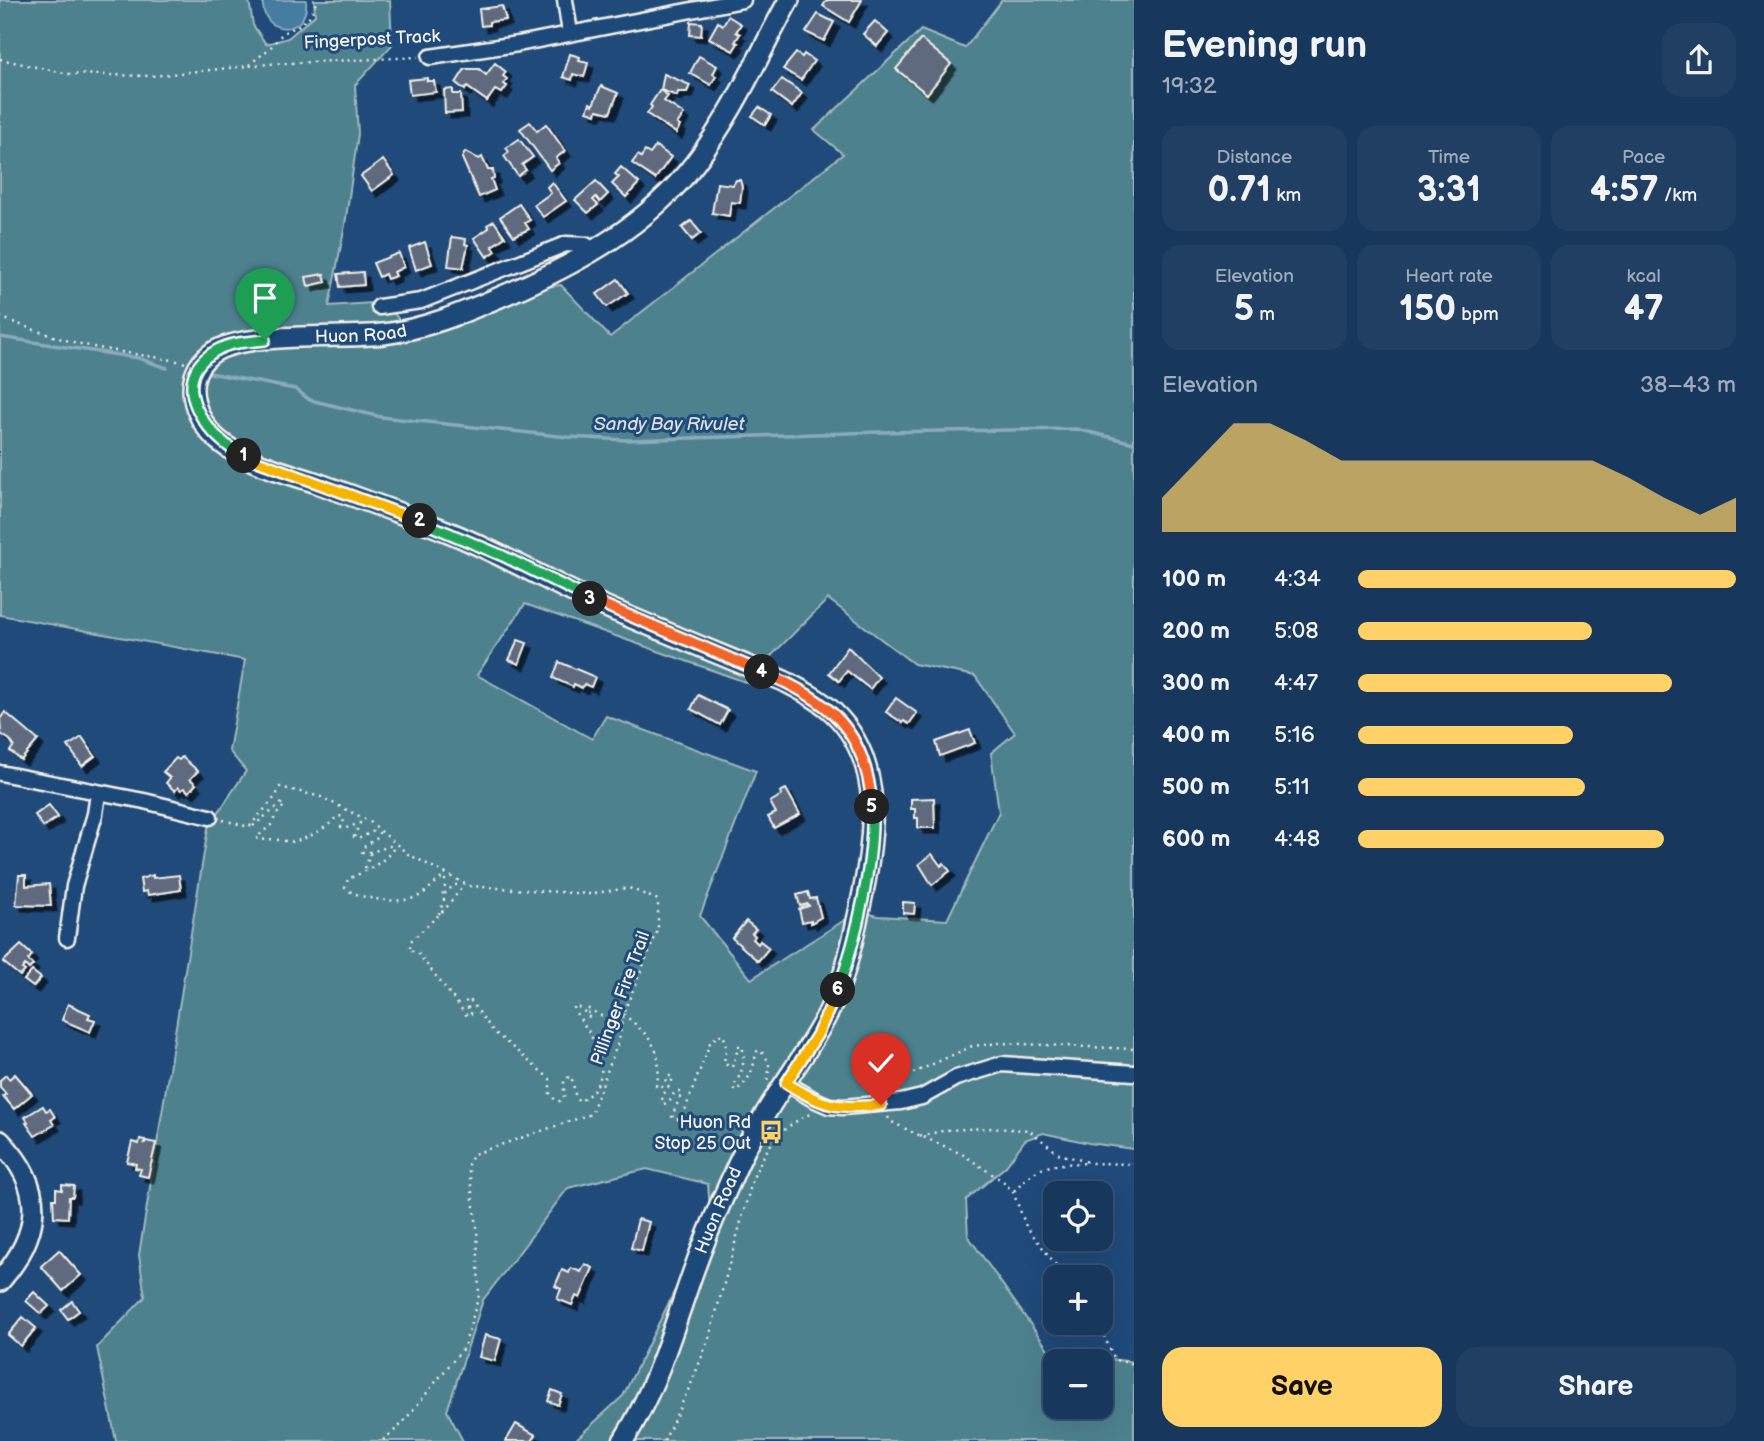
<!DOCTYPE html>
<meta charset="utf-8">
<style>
body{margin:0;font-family:"Balsamiq Sans",sans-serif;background:#203f62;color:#f1f3f6;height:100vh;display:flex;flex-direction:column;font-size:26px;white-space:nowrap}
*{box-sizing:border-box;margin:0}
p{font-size:23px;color:#9eacbb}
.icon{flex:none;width:38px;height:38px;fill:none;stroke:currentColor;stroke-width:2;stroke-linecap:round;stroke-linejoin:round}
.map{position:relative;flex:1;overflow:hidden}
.drawer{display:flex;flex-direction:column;background:#17385c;width:630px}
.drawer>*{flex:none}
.fabs{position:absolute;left:1043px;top:1181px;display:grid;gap:14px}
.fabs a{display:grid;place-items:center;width:70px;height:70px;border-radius:14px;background:#17385c;box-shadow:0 7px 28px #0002,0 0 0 2px #365272;font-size:35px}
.pin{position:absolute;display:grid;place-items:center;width:60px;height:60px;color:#fff;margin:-72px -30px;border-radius:50% 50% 50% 0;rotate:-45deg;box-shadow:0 0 7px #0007}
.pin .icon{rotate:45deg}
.km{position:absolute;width:35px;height:35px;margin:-18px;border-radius:50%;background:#222;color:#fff;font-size:19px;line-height:35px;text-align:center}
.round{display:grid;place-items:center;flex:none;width:74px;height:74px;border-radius:21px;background:#203f62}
.headline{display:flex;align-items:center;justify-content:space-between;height:119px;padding:0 28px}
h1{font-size:38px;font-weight:700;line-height:52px}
.stats{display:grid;grid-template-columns:repeat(3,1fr);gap:10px;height:119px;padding:7px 28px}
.stats div{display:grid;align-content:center;border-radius:18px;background:#203f62;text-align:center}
.stats b{font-size:35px;font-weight:700}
.stats small{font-size:19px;font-weight:400}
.stats p{font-size:19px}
.chart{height:196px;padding:14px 28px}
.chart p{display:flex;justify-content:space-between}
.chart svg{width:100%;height:126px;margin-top:7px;fill:#ffd166;opacity:.7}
.button{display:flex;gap:14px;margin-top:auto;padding:14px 28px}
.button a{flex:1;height:80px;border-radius:21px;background:#ffd166;color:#111;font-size:28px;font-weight:700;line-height:80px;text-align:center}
.button a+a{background:#203f62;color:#f1f3f6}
ul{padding:0 28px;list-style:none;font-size:23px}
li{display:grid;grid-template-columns:112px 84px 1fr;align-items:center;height:52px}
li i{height:18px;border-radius:9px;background:#ffd166}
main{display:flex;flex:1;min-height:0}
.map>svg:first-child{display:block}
.green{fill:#4e818e;stroke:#a1b9bb;stroke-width:2;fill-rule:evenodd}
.water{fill:#447c9f;stroke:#8aabbc;stroke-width:2}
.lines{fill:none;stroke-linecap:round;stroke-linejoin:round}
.stream{stroke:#8aabbc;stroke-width:3.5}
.building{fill:#5f6a7f;stroke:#f4f1e8;stroke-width:2;filter:url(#shadow)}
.minor-casing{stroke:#f4f1e8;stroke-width:19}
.major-casing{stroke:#f4f1e8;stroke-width:24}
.path{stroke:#f4f1e8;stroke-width:2.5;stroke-dasharray:2 5;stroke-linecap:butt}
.minor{stroke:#1f4a7a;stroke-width:14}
.major{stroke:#1f4a7a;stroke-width:19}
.split-1-casing{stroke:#fff;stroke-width:14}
.split-2-casing{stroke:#fff;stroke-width:14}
.split-3-casing{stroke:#fff;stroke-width:14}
.split-4-casing{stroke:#fff;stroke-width:14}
.split-5-casing{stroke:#fff;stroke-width:14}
.split-6-casing{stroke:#fff;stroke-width:14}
.split-7-casing{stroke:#fff;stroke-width:14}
.split-1{stroke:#22a559;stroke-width:9}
.split-2{stroke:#f5b400;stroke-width:9}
.split-3{stroke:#22a559;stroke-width:9}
.split-4{stroke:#f0652b;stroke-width:9}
.split-5{stroke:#f0652b;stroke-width:9}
.split-6{stroke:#22a559;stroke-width:9}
.split-7{stroke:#f5b400;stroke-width:9}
.labels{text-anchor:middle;stroke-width:6;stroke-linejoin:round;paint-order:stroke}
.street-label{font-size:18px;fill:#f4f1e8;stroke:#1f4a7a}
.poi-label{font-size:18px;fill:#f4f1e8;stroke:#1f4a7a;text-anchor:end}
.water-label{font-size:19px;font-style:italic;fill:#dadfdd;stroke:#1f4a7a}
</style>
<main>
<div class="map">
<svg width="1134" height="1441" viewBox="0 0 1134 1441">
<defs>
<filter id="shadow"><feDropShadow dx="5.5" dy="5.5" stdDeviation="0" flood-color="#0009"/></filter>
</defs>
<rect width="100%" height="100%" fill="#1f4a7a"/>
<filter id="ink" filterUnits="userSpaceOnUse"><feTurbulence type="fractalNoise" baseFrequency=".0143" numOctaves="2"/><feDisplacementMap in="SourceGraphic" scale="14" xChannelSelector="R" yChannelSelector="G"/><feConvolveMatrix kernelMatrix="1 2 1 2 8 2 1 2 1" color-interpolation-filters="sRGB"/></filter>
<g filter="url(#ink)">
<path class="green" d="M0 0H249L253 25 266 44 288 38 315 15 314 0H390L392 45 355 85 358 134 345 225 329 306 386 302 407 331 517 290 561 285 610 337 843 154 814 130 921 30 965 48 1002 0H1134V1149L1089 1143 1043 1133 1025 1140 1006 1166 966 1200 968 1236 1050 1352 1134 1362V1441H574L623 1396 677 1286 711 1226 708 1184 647 1169 568 1188 483 1300 447 1411 463 1441H116L97 1347 145 1297 139 1255 208 828 246 771 229 751 245 660 0 615ZM828 599 914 664 975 676 1015 733 991 753 999 812 947 920 878 916 859 911 751 979 700 916 756 771 606 716 592 739 477 675 525 604 751 684 757 670ZM1055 1362H1101V1407H1055Z"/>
<path class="water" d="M263 0H306C310 37 260 37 263 0Z"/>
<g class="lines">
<g class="stream">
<path d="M0 337 138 358 167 368"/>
<path d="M210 373 295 389 310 400 381 417 568 437 627 440 879 432 1076 429 1134 443"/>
</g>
</g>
<g class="building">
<path d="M827 0H862L849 22 823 6Z"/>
<path d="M502 6 506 20 489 22V25L481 26 479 9Z"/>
<path d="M818 14 834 22 824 41 806 32Z"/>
<path d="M728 16 741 24 736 32 740 34 735 42 738 43 733 51 709 38 718 22 723 25Z"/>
<path d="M875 21 888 33 877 46 863 34Z"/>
<path d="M691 22 702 23 701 36 690 35Z"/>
<path d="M921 39 951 64 927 94 896 69Z"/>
<path d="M796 53 802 57 804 54 814 61 801 80 783 69Z"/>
<path d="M570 54 580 57 579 61 588 63 584 77 573 74 572 80 563 77Z"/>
<path d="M699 56 717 66 713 74 716 76 711 85 690 73Z"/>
<path d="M495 63 506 72 503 76 507 79 504 84 507 86 502 93 495 90 487 101 467 87 465 90 456 83 465 69H479L486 75Z"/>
<path d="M664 74 690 85 687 92H678L677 96 661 90Z"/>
<path d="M427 78V81H434L436 92 410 95 408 80Z"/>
<path d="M782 79 802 93 792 107 772 92Z"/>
<path d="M601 86 618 93 610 113 597 110 596 114 587 111 590 103 593 105Z"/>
<path d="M453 89V94H461L462 112 445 113 444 90Z"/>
<path d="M660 90 668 96 664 101 684 114 677 124 680 126 676 133 647 114 652 107 650 105Z"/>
<path d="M759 107 771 115 765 125 752 116Z"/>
<path d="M530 122 537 131 546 124 565 151 556 158 559 163 550 170 520 129Z"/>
<path d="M519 139 533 157 522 165 526 170 518 176 504 156 509 152 506 148Z"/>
<path d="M656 146 671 157 655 179 632 163 638 155 641 157 645 151 650 154Z"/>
<path d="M465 152 479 159 482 157 488 170H493L494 178 491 179 495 190 479 197 462 158Z"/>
<path d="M383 160 394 175 372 191 361 176Z"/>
<path d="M621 167 639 183 626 197 612 184 619 177 615 174Z"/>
<path d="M736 180H740L742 187 740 203 731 202 729 216 712 213 717 183 733 185Z"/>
<path d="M596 181 608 194 600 202 596 197 593 200 598 205 588 213 575 200Z"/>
<path d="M552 182 566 201 543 217 534 205 551 193 547 187Z"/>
<path d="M519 204 530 220 525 223 529 229 514 236 500 217Z"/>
<path d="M494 221 505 237 492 246 496 251 487 257 474 238 489 228 487 225Z"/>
<path d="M691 221 701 233 692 240 682 228Z"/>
<path d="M452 237 466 239 465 244 468 245 463 268 448 266Z"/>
<path d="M425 242 432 264 416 270 409 248Z"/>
<path d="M399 253 404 267 394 272 396 276 387 279 385 274 379 277 373 263Z"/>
<path d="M363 272 364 285 340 287 338 274Z"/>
<path d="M324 274 326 282 308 286 306 277Z"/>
<path d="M618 279 628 293 607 307 597 294Z"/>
<path d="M518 640 527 643 519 664 509 660Z"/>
<path d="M848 647 879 677 870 689 847 671 839 681 829 673Z"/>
<path d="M559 662 595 677 591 687 584 684 582 688 574 684 573 687 553 678Z"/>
<path d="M698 695 728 710 720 725 691 709Z"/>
<path d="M896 698 917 713 909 724 904 721 903 723 886 712Z"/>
<path d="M5 712 38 740 21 760 10 751 14 746 10 740 1 734 0 719Z"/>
<path d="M970 730 975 743 940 756 936 742Z"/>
<path d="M82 737 95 756 82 766 68 746Z"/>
<path d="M182 757 198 771 190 779 196 784 189 792 184 788 181 790 178 787 175 791 166 783 170 778 163 772 176 758 179 760Z"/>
<path d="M786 789 800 814 774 828 768 817 776 813 770 802 782 795 780 792Z"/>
<path d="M934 798 935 828H918V818H915V809H911V799Z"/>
<path d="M49 805 58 817 43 827 35 815Z"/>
<path d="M932 854 941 866 944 863 950 871 932 885 919 864Z"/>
<path d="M19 875H26V886L49 884 51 906 16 905Z"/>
<path d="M153 875V878L179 875 181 890 148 895 147 891 142 892 140 879Z"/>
<path d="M808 892 810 899 816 898 821 917 811 923V920L802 922 799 909 809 906 808 904 800 906 797 895Z"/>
<path d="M903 902 915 903 914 914 903 913Z"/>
<path d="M746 921 756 929 752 933 755 936 753 939 758 944 760 941 769 948 758 961 732 938Z"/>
<path d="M21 945 32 955 28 960 33 965 29 969 25 965 22 969 25 971 20 976 3 962Z"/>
<path d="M32 971 41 978 33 987 24 980Z"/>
<path d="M68 1004 90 1014 88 1018 95 1020 90 1032 62 1020Z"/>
<path d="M15 1074 32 1094 14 1109 3 1096 6 1094 0 1087V1080L6 1075 9 1079Z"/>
<path d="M43 1106 46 1111 50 1109 55 1117 51 1120 54 1125 35 1136 26 1123 28 1122 25 1117Z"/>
<path d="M140 1139 145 1140 144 1144 146 1141 156 1143 148 1177 139 1175 141 1169 135 1168 136 1164 127 1162 132 1142 139 1144Z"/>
<path d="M62 1185 74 1186 73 1197H69L68 1218 54 1217 53 1199H56V1189L62 1190Z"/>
<path d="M638 1219 649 1222 642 1251 631 1248Z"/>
<path d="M59 1250 81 1275 63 1291 41 1266Z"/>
<path d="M585 1264 593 1268 580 1298 576 1296 572 1305 557 1299 561 1289 555 1286 562 1270 569 1273 571 1268 581 1272Z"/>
<path d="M34 1292 49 1306 41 1314 26 1301Z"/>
<path d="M72 1301 79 1311 68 1319 61 1310Z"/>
<path d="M23 1317 36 1328 21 1346 8 1335Z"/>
<path d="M485 1335 501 1339 495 1361 479 1357Z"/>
<path d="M552 1390 562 1394 558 1405 548 1401Z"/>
<path d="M516 1424 536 1435 532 1441H506Z"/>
</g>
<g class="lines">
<g class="minor-casing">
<g id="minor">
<path d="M565 0 570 33"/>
<path d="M430 57 518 44 743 0"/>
<path d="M379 307 421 301 566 244 586 245 594 251"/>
<path d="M0 773 144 801 210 817"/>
<path d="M67 938 74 886 95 814 98 794"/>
<path d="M786 1083 813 1099 829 1106 843 1107 901 1102 922 1097 956 1078 1002 1064 1134 1073"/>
</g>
</g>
<g class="major-casing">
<g id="major">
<path d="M0 1141C46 1188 42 1233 0 1281"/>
<path id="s1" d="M623 1441C656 1389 672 1332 692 1275 703 1244 716 1213 730 1182 739 1161 749 1140 761 1121 782 1084 809 1051 828 1013 845 980 852 943 860 907 874 843 887 763 833 712 819 699 801 690 784 681 719 654 654 628 590 600 542 578 496 551 446 531 404 514 360 499 317 483 285 472 245 463 218 440 193 418 180 376 212 353 243 331 342 339 383 334 427 329 467 311 507 294 577 264 648 225 695 163 733 114 759 54 789 0"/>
</g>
</g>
<g class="path">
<path d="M0 59 68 74 151 76 268 64 418 57"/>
<path d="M249 65 270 48 283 33 298 26 311 15 317 0"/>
<path d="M0 317C36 331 72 344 110 350 136 355 161 357 186 363"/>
<path d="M223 820 249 827 276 796 280 787 321 797 369 821 408 854 469 886 589 894 629 888 658 900V930L623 1014 619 1040 591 1114 474 1154 468 1164 477 1227 479 1295 464 1347 401 1425 382 1441"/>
<path d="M253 826 282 803 284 806 276 815 271 825 256 838 262 840C275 837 286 843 296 841 309 838 329 827 336 817L342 816 344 823 341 827 344 829 360 823 354 837 360 838 374 831 379 833V837L365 846 362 852H371L390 846 394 848C384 863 364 872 348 879L345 888C360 900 400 904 417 897 428 892 434 882 444 877L446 883 442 896 454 885H458L460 890 446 908 412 940 409 950 417 952 467 1016 471 1014V1010L466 1006V1000H470L493 1031 550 1079V1095L558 1102 564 1098V1081L570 1076C576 1085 572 1094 579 1102 621 1076 595 1040 574 1010V1006L581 1008 590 1018 587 1008 609 1020 622 1023"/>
<path d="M365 868 371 852"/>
<path d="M439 914 446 894"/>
<path d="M623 1014C650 1036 665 1050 656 1086L662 1087 668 1076H672V1081L662 1097 663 1104 669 1103 674 1093 679 1091 681 1095 672 1116 675 1120 682 1118 710 1043 718 1035H724L726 1049 724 1062 728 1066 732 1067 739 1046H742C746 1061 742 1074 733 1087L735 1091C749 1083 754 1068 756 1052L759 1050C770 1059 771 1067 767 1080"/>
<path d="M875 1091 972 1046 1000 1043 1134 1049"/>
<path d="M888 1117 890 1121 912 1132 962 1154 1004 1182 1013 1192 1026 1226 1066 1278"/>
<path d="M920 1136 947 1130 988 1128 1029 1130 1059 1154 1092 1163 1134 1164"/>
<path d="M1014 1191C1038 1163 1054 1164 1089 1163"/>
<path d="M1098 1323 1115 1360 1134 1364"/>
<path d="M664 1441 692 1382 709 1338 753 1178C769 1143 778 1129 812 1113"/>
</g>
<use href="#minor" class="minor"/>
<use href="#major" class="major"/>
</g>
</g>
<g class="lines" filter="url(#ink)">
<g class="split-1-casing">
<path id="split-1" d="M244 456C207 438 163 380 217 350 231 342 248 342 265 340"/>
</g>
<g class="split-2-casing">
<path id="split-2" d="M244 456 420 521"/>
</g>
<g class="split-3-casing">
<path id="split-3" d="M420 521 503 556 590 599"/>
</g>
<g class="split-4-casing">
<path id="split-4" d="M590 599 762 672"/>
</g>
<g class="split-5-casing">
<path id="split-5" d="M762 672C829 699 867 731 872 807"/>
</g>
<g class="split-6-casing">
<path id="split-6" d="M838 990C857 937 874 863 872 807"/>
</g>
<g class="split-7-casing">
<path id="split-7" d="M838 990 817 1035 786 1083C824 1107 837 1109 881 1105"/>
</g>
<use href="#split-1" class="split-1"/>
<use href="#split-2" class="split-2"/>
<use href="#split-3" class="split-3"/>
<use href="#split-4" class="split-4"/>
<use href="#split-5" class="split-5"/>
<use href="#split-6" class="split-6"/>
<use href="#split-7" class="split-7"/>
</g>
<defs>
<g id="bus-bare" transform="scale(1.89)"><path d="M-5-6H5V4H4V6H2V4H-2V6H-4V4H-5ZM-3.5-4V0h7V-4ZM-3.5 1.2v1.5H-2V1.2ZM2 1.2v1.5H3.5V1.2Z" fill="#ffd166" stroke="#1f4a7a" stroke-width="2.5" paint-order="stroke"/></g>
</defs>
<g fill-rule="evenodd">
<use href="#bus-bare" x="771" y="1132"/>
</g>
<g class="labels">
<g class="street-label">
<text transform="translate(372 39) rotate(-3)" y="6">Fingerpost Track</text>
<text dy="6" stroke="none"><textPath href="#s1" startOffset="1720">Huon Road</textPath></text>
<text transform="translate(620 998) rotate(-70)" y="6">Pillinger Fire Trail</text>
<text dy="6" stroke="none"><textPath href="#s1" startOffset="250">Huon Road</textPath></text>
</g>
<g class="poi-label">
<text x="751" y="1128">Huon Rd<tspan x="751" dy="21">Stop 25 Out</tspan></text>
</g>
<g class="water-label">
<text x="669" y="430">Sandy Bay Rivulet</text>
</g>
</g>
</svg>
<div class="fabs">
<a><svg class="icon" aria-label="locate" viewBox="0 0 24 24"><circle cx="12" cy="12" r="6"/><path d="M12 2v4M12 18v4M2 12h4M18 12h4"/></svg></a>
<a>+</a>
<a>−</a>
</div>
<div class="pin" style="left:265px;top:340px;background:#1e9e55"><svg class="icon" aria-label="arrive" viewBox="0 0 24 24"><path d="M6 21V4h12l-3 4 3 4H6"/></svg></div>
<div class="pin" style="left:881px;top:1105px;background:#d93025"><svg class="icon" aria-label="check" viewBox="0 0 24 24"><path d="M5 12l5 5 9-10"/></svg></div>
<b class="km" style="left:244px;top:456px">1</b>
<b class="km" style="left:420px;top:521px">2</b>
<b class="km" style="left:590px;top:599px">3</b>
<b class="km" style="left:762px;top:672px">4</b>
<b class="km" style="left:872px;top:807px">5</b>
<b class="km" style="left:838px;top:990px">6</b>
</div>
<section class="drawer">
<div class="headline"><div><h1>Evening run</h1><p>19:32</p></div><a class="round"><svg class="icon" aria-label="share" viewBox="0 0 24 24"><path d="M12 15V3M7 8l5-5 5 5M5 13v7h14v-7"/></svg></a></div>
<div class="stats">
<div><p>Distance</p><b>0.71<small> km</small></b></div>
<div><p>Time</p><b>3:31</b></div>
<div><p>Pace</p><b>4:57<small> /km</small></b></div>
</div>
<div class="stats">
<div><p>Elevation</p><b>5<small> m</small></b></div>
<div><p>Heart rate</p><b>150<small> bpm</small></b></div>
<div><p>kcal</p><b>47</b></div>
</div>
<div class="chart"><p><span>Elevation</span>38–43 m</p>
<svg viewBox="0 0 160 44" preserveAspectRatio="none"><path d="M0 44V32L10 19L20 6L30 6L40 12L50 19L60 19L70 19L80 19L90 19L100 19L110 19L120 19L130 25L140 32L150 38L160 32V44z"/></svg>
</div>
<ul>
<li><b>100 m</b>4:34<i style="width:100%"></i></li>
<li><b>200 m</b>5:08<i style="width:62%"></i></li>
<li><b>300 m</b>4:47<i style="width:83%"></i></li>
<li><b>400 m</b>5:16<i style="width:57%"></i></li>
<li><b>500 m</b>5:11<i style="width:60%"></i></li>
<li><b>600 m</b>4:48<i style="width:81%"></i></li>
</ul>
<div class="button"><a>Save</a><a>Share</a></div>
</section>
</main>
